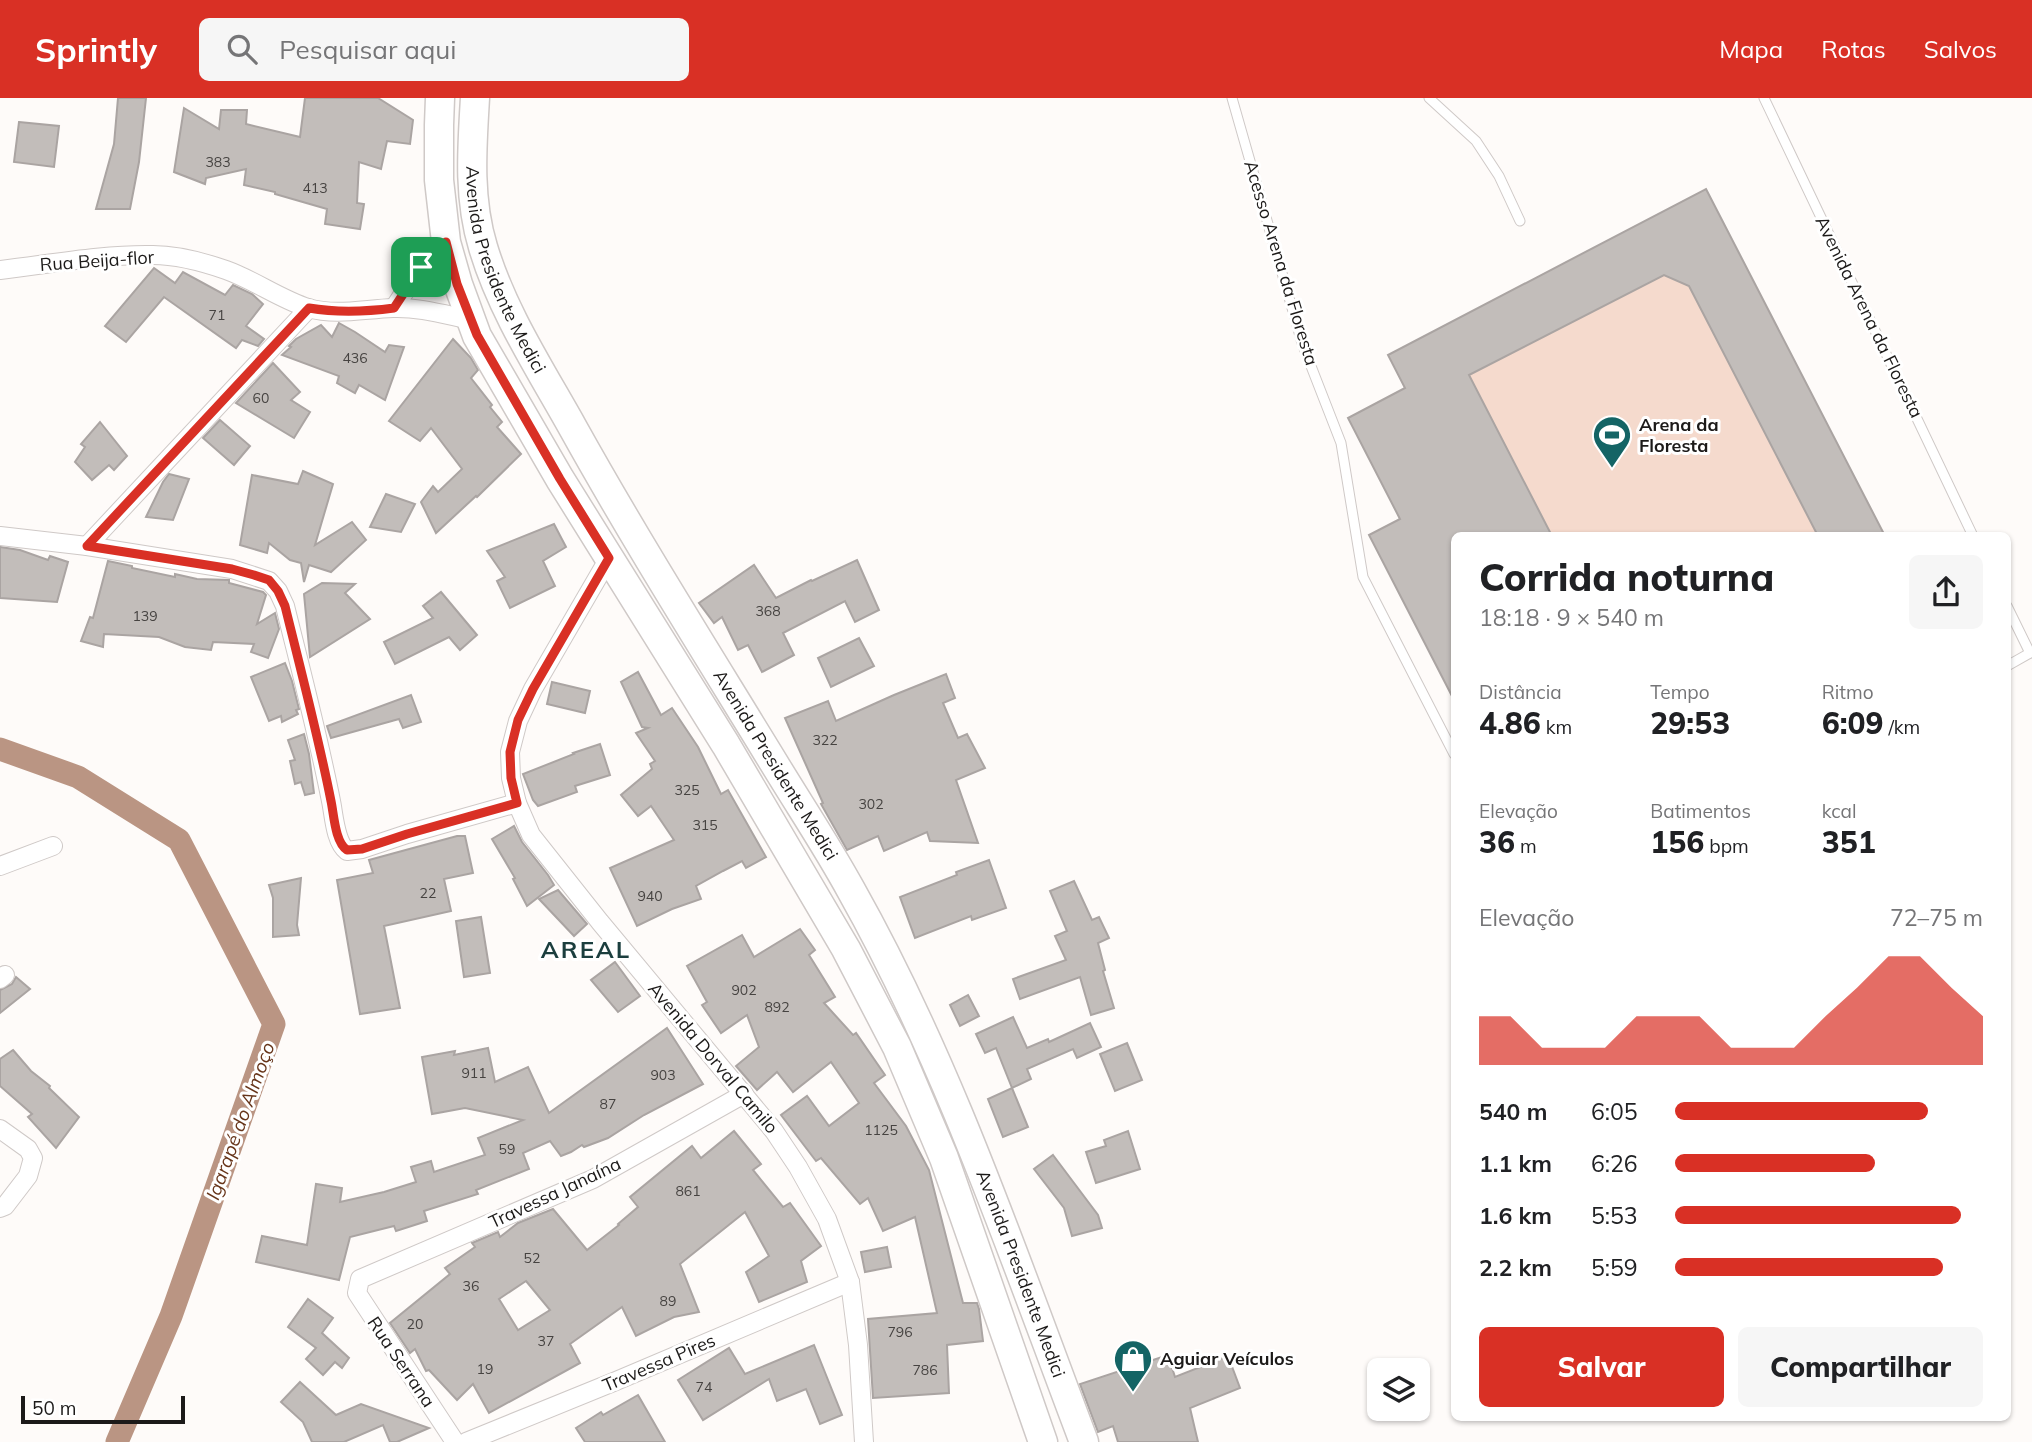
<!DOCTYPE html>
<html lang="pt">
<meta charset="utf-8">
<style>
body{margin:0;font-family:Mulish,sans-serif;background:#f6f6f6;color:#202124;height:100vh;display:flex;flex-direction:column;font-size:26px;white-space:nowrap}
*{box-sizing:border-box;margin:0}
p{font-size:23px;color:#757577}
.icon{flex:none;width:38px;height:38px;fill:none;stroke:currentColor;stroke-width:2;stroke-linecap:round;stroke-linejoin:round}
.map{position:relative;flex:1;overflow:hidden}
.details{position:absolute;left:1451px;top:434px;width:560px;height:889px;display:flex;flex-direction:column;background:#fff;border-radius:10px;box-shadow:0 2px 5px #0004}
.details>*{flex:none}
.fabs{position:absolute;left:1367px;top:1260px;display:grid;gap:14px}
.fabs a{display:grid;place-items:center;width:63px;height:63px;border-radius:10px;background:#fff;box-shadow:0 2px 5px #0004;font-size:35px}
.scale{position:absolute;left:21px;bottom:18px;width:164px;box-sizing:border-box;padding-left:7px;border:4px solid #1c1a19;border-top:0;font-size:19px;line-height:24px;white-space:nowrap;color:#1c1a19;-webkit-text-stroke:5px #fff;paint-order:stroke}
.pin{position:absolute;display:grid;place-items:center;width:60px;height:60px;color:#fff;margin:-30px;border-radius:14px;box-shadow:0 4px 10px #0006}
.round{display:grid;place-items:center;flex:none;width:74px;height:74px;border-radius:10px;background:#f6f6f6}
.overview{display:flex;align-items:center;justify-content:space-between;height:119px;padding:0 28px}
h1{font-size:38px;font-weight:800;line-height:52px}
.metrics{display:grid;grid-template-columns:repeat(3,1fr);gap:10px;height:119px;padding:7px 28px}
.metrics div{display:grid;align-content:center}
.metrics b{font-size:30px;font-weight:800}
.metrics small{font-size:19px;font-weight:400}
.metrics p{font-size:19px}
.chart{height:196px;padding:14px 28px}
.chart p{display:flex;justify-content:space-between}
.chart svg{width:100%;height:126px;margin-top:7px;fill:#d93025;opacity:.7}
.cta{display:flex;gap:14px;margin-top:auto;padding:14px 28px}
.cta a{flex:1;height:80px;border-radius:10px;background:#d93025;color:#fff;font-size:28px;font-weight:800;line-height:80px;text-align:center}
.cta a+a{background:#f6f6f6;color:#202124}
ul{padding:0 28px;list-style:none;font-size:23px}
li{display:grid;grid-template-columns:112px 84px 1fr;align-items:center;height:52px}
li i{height:18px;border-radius:9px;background:#d93025}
header{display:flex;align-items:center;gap:42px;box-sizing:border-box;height:98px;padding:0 35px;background:#d93025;color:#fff}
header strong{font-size:33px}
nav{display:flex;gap:38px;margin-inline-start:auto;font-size:24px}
.search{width:490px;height:63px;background:#f6f6f6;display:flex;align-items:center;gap:18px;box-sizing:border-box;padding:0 24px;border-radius:10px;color:#757577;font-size:26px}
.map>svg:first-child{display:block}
.green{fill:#f5dacd}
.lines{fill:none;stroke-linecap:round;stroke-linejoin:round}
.canal{stroke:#ba9583;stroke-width:23}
.building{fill:#c2bdba;stroke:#aaa4a2;stroke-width:2;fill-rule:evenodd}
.lane-casing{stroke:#cfc9c7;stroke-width:11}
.street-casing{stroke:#cfc9c7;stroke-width:20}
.primary-casing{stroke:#cfc9c7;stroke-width:31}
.lane{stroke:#fff;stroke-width:9}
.street{stroke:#fff;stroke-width:18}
.primary{stroke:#fff;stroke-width:28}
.route-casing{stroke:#fff;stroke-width:14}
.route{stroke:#d93025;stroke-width:9}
.labels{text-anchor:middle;stroke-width:6;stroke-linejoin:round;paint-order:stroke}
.number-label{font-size:14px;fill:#464341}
.street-label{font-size:18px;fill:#1c1a19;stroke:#fff}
.poi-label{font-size:18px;font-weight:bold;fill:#1c1a19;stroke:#fff;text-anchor:start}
.water-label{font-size:19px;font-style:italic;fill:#67351a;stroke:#fff}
.district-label{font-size:24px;font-weight:bold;letter-spacing:2px;fill:#1b3e3e;stroke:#fff}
</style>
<header>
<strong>Sprintly</strong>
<div class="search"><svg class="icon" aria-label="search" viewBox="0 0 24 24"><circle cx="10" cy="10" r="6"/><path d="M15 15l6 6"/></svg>Pesquisar aqui</div>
<nav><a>Mapa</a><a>Rotas</a><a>Salvos</a></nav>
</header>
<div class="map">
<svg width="2032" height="1344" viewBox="0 0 2032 1344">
<rect width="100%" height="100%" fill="#fefbf9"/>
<path class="green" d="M1706 91 1885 437 1454 438V602L1369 437 1400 421 1348 320 1405 290 1388 257Z"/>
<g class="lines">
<path class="canal" d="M0 651 78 679 179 742 274 926 171 1218 117 1344"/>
</g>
<g class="building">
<path d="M118 0H146L139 64 130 111H96L114 46Z"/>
<path d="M305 0H378L413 22 410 46 387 43 381 71 359 64 357 105 364 106 360 131 325 126 327 111 275 96V94L244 87 246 71 206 80 205 86 174 74 184 10 219 31 221 12H247L246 26 300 39Z"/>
<path d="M19 24 59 28 54 69 14 64Z"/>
<path d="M1706 91 1885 438H1818L1689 188 1664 177 1469 277 1552 438H1454V602L1369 437 1400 421 1348 320 1405 290 1388 257Z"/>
<path d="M154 170 175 185 183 174 225 197 233 187 252 196 263 206 246 228 264 241 258 248 242 242 236 250 164 199 126 244 105 228Z"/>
<path d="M339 225 355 234 385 254 389 247 404 249 385 302 359 287 355 295 337 285 339 278 282 257 291 249 289 248 296 241 321 227 332 239Z"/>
<path d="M453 241 471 260 478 272 471 280 492 307 490 309 502 324 497 329 521 356 477 399 476 398 436 435 421 404 433 388 438 394 462 371 431 330 420 343 389 323Z"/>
<path d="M273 265 300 294 291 302 310 314 294 340 236 305Z"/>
<path d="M220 322 250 348 234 367 203 340Z"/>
<path d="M100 324 127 358 114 372 109 367 92 382 75 364 85 349 81 346Z"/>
<path d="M303 373 333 386 315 447 352 424 366 442 331 474 309 467 304 484 301 465 290 462 269 445 267 455 240 447 252 377 298 386Z"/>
<path d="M169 376 189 381 173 422 146 419 163 384Z"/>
<path d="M386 396 415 406 401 434 370 429Z"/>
<path d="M554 426 566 449 543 463 555 488 510 510 497 483 505 479 487 453Z"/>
<path d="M0 449 20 452 48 462 50 458 68 464 57 504 0 500Z"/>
<path d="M857 462 879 512 855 524 845 503 783 535 794 557 762 574 748 547 738 552 722 519 714 525 699 505 754 467 776 500 811 482 812 483Z"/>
<path d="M108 463 132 468V470L175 479V476L197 481 229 482V485L263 494 266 497 257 526 275 515 279 531 268 560 251 554 254 546 213 544 211 552 185 549 159 539 104 536 103 549 81 543 90 519 93 520Z"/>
<path d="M322 485 355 486 345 495 370 521 310 559 304 496Z"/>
<path d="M441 494 477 537 460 552 449 539 395 566 384 544 433 520 423 508Z"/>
<path d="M859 540 874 568 831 589 818 560Z"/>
<path d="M285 565 292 583 299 611 296 612 298 616 282 624 281 618 269 623 251 579Z"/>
<path d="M638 574 661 617 672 610 698 649 721 696 728 692 766 759 746 770 742 763 723 773 696 788 701 801 672 811 637 828 610 770 674 742 651 708 638 718 621 697 652 671 650 666 655 663 636 635 648 630 642 629 621 584Z"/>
<path d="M946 576 955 600 943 605 958 640 967 636 985 670 956 682 978 745 930 743 927 734 884 753 878 738 847 752 821 706 823 705 785 620 828 603 836 623 894 597Z"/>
<path d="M552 584 590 593 585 615 547 606Z"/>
<path d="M411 597 421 624 403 630 399 621 331 640 327 628Z"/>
<path d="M304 636 309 656 314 695 305 697 301 684 295 686 290 663 295 662 288 642Z"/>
<path d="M600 646 610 677 575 688 577 694 538 708 533 702 523 676 574 656 573 655Z"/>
<path d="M514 728 522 744 548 777 554 787 527 808 513 781 515 780 492 741Z"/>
<path d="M457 738H465L473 775 444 781 451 813 384 828 400 910 360 916 337 782 373 775 369 762Z"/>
<path d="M989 762 1006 810 972 822 971 818 915 840 900 799 957 777 956 774Z"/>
<path d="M301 780 297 827 299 837 273 839V800L269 787Z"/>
<path d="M1074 783 1092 822 1099 819 1109 840 1098 845 1105 872 1103 873 1114 910 1091 917 1080 879 1020 901 1013 881 1066 862 1055 838 1067 833 1050 793Z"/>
<path d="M558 792 587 826 574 838 539 801Z"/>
<path d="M481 819 490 875 464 879 456 823Z"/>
<path d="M800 831 815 852 809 857 835 899 824 905 853 937 856 935 885 977 874 985 906 1028 929 1072 963 1205H977L979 1211 983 1243 947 1247 949 1295 873 1300 868 1221 937 1215 915 1119 883 1133 868 1100 860 1106 821 1060 816 1063 781 1017 807 998 829 1028 859 1005 831 964 793 994 777 974 757 992 736 968 759 949 747 917 721 935 702 907 707 904 687 868 742 837 754 859Z"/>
<path d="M615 864 640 898 618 914 591 882Z"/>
<path d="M16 879 30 891 0 915V892L12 886Z"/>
<path d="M968 897 979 918 960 928 950 907Z"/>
<path d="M1013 919 1027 950 1048 941 1049 944 1090 925 1101 949 1077 960 1073 951 1027 971 1031 981 1012 990 996 950 985 955 976 936Z"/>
<path d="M667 930 703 986 644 1017 608 1040 584 1049 582 1047 571 1054 561 1058 550 1043 523 1055 529 1071 476 1092 478 1096 424 1113 427 1123 396 1133 394 1128 350 1139 339 1182 256 1164 262 1138 307 1147 316 1086 342 1090 340 1104 384 1094 416 1084 411 1069 431 1063 434 1074 485 1057 478 1040 523 1022 465 1010 432 1016 422 959 455 953 454 957 488 950 495 984 528 969 549 1015Z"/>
<path d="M1127 945 1142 982 1115 993 1100 956Z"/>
<path d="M13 952 31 973 50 988 49 990 79 1019 56 1050 28 1019 32 1016 0 988V961Z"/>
<path d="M1012 990 1028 1029 1003 1039 988 1001Z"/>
<path d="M734 1033 761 1066 753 1072 783 1109 790 1105 821 1148 801 1163 807 1184 759 1204 746 1174 769 1158 745 1114 680 1166 699 1214 674 1219 636 1238 622 1209 570 1246 580 1265 489 1315 473 1286 457 1302 429 1272 426 1273 415 1251 410 1255 390 1225 450 1176 445 1170 475 1149 472 1145 498 1134 500 1139 518 1125 553 1111 587 1152 619 1127 618 1126 638 1109 630 1099 692 1048 701 1060ZM526 1183 550 1212 518 1232 499 1201Z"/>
<path d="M1128 1033 1140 1071 1096 1085 1086 1054 1106 1048 1104 1042Z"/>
<path d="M1053 1057 1098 1117 1102 1130 1072 1138 1064 1110 1034 1071Z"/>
<path d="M887 1149 891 1169 865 1174 861 1154Z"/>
<path d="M308 1201 333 1220 322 1235 349 1260 342 1270 335 1264 323 1277 306 1261 316 1250 288 1229Z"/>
<path d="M814 1247 842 1317 820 1326 806 1291 777 1303 769 1281 703 1322 678 1282 729 1250 745 1276Z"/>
<path d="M1168 1257 1175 1279 1228 1258 1240 1290 1190 1310 1198 1344H1118L1113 1328 1098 1334 1080 1286Z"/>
<path d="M300 1284 336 1317 361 1306 429 1330 397 1344H390L383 1327 344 1344H312L303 1324 281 1304Z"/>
<path d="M638 1297 665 1344H585L576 1330 601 1314 603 1317Z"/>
</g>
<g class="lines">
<g class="lane-casing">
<g id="lane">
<path d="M1232 0 1302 245 1341 345 1363 479 1454 656"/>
<path d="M1429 0 1476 43 1499 78 1520 123"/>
<path d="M1764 0 1973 438"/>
<path d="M2007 508 2030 555 2032 554"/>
<path d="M2007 568 2030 555"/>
</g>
</g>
<g class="street-casing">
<g id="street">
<path d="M0 172C51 166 102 156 153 157 178 157 203 164 226 172 254 182 280 201 308 210 336 218 364 211 393 210 419 209 446 217 471 222"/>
<path d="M394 210 421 169 446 144"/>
<path d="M0 438 87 448 232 471 269 483 278 493 285 508C301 573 318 637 331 703 334 717 335 744 347 753L362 751 407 736 517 705"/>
<path d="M87 448 309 210"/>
<path d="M609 460 533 591 518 623 510 654 511 680 517 705 531 737 600 824 774 1033 798 1069 827 1121 850 1184 858 1247 864 1344"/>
<path d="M0 768 53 748"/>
<path d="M0 881 5 877"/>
<path d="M0 1031 28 1051 33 1060 28 1078 5 1108 0 1110"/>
<path d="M455 1344 357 1195 360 1181 593 1081 744 996"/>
<path d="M466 1344 616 1283 850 1184"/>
</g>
</g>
<g class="primary-casing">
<g id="primary">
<path d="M440 0 439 27V82L446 144 458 186 477 238 560 381 726 647 846 851 897 949 944 1060 1043 1344"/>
<path id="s1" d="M475 0C472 50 468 100 483 149 502 213 540 271 573 330 637 445 708 557 777 670 802 711 828 750 851 792 949 966 1013 1157 1084 1344"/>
</g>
</g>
<use href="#lane" class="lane"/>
<use href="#street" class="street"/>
<use href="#primary" class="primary"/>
</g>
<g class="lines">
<g class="route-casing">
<path id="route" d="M446 144 457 186 477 237 560 381 609 460 533 591 518 622 510 654 511 680 517 705 407 736 362 751 347 752C335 744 334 717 331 703 318 637 301 573 285 508L278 493 269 482 254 477 232 471 87 448 309 210C338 215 364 214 394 210L421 169Z"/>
</g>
<use href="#route" class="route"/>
</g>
<defs>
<g id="stadium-pin" transform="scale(2.0125)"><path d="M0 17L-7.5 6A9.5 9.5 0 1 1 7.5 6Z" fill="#146465" stroke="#fff"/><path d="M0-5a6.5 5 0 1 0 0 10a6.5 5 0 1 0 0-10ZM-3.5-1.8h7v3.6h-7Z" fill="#fff"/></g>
<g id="shop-pin" transform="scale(2.0125)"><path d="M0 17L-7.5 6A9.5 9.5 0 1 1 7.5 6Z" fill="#146465" stroke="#fff"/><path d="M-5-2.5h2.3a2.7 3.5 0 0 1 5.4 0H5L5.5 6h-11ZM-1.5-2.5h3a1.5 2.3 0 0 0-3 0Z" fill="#fff"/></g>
</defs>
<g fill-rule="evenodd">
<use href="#stadium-pin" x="1612" y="337"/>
<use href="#shop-pin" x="1133" y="1261"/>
</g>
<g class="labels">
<g class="number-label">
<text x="218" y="69">383</text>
<text x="315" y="95">413</text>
<text x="217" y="222">71</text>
<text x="355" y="265">436</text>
<text x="261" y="305">60</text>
<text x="768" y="518">368</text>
<text x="145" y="523">139</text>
<text x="825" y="647">322</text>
<text x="687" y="697">325</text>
<text x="871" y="711">302</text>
<text x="705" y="732">315</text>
<text x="428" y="800">22</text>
<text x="650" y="803">940</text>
<text x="744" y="897">902</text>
<text x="777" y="914">892</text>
<text x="474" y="980">911</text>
<text x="663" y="982">903</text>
<text x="608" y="1011">87</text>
<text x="881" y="1037">1125</text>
<text x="507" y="1056">59</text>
<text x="688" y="1098">861</text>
<text x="532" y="1165">52</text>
<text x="471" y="1193">36</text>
<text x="668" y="1208">89</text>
<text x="415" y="1231">20</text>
<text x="900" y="1239">796</text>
<text x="546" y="1248">37</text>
<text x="485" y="1276">19</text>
<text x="925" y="1277">786</text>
<text x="704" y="1294">74</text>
</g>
<g class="street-label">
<text transform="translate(97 163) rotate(-4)" y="6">Rua Beija-flor</text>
<text transform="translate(1281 165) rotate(73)" y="6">Acesso Arena da Floresta</text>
<text dy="6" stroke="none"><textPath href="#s1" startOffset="178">Avenida Presidente Medici</textPath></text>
<text transform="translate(1869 219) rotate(64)" y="6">Avenida Arena da Floresta</text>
<text dy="6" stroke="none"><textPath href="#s1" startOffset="746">Avenida Presidente Medici</textPath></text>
<text transform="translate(713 960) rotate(50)" y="6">Avenida Dorval Camilo</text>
<text transform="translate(555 1095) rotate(-25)" y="6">Travessa Janaína</text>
<text dy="6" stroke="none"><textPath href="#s1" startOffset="1312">Avenida Presidente Medici</textPath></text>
<text transform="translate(401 1264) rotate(56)" y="6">Rua Serrana</text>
<text transform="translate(659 1265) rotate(-23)" y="6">Travessa Pires</text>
</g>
<g class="poi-label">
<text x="1639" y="333">Arena da<tspan x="1639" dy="21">Floresta</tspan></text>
<text x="1160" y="1267">Aguiar Veículos</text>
</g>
<g class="water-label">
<text transform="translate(240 1023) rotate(-70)" y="7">Igarapé do Almoço</text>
</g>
<g class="district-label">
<text x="586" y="860">AREAL</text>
</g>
</g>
</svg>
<div class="fabs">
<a><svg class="icon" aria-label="layers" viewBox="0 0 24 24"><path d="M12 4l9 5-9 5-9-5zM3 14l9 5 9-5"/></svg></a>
</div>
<div class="scale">50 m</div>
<div class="pin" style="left:421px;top:169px;background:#1e9e55"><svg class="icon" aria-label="arrive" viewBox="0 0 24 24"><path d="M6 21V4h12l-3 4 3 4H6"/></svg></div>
<section class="details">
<div class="overview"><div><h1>Corrida noturna</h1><p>18:18 · 9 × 540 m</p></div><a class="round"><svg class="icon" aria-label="share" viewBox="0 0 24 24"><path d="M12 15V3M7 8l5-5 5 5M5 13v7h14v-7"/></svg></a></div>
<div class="metrics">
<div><p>Distância</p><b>4.86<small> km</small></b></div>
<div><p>Tempo</p><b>29:53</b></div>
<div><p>Ritmo</p><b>6:09<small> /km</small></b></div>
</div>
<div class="metrics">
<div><p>Elevação</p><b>36<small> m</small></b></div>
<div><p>Batimentos</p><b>156<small> bpm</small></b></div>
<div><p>kcal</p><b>351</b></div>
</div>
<div class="chart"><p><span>Elevação</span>72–75 m</p>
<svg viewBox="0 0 160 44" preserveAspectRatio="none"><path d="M0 44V27L10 27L20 38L30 38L40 38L50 27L60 27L70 27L80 38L90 38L100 38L110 27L120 17L130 6L140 6L150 17L160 27V44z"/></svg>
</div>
<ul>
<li><b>540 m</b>6:05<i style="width:82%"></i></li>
<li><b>1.1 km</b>6:26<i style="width:65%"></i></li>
<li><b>1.6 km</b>5:53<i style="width:93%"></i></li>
<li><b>2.2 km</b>5:59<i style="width:87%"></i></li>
</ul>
<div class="cta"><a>Salvar</a><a>Compartilhar</a></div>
</section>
</div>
